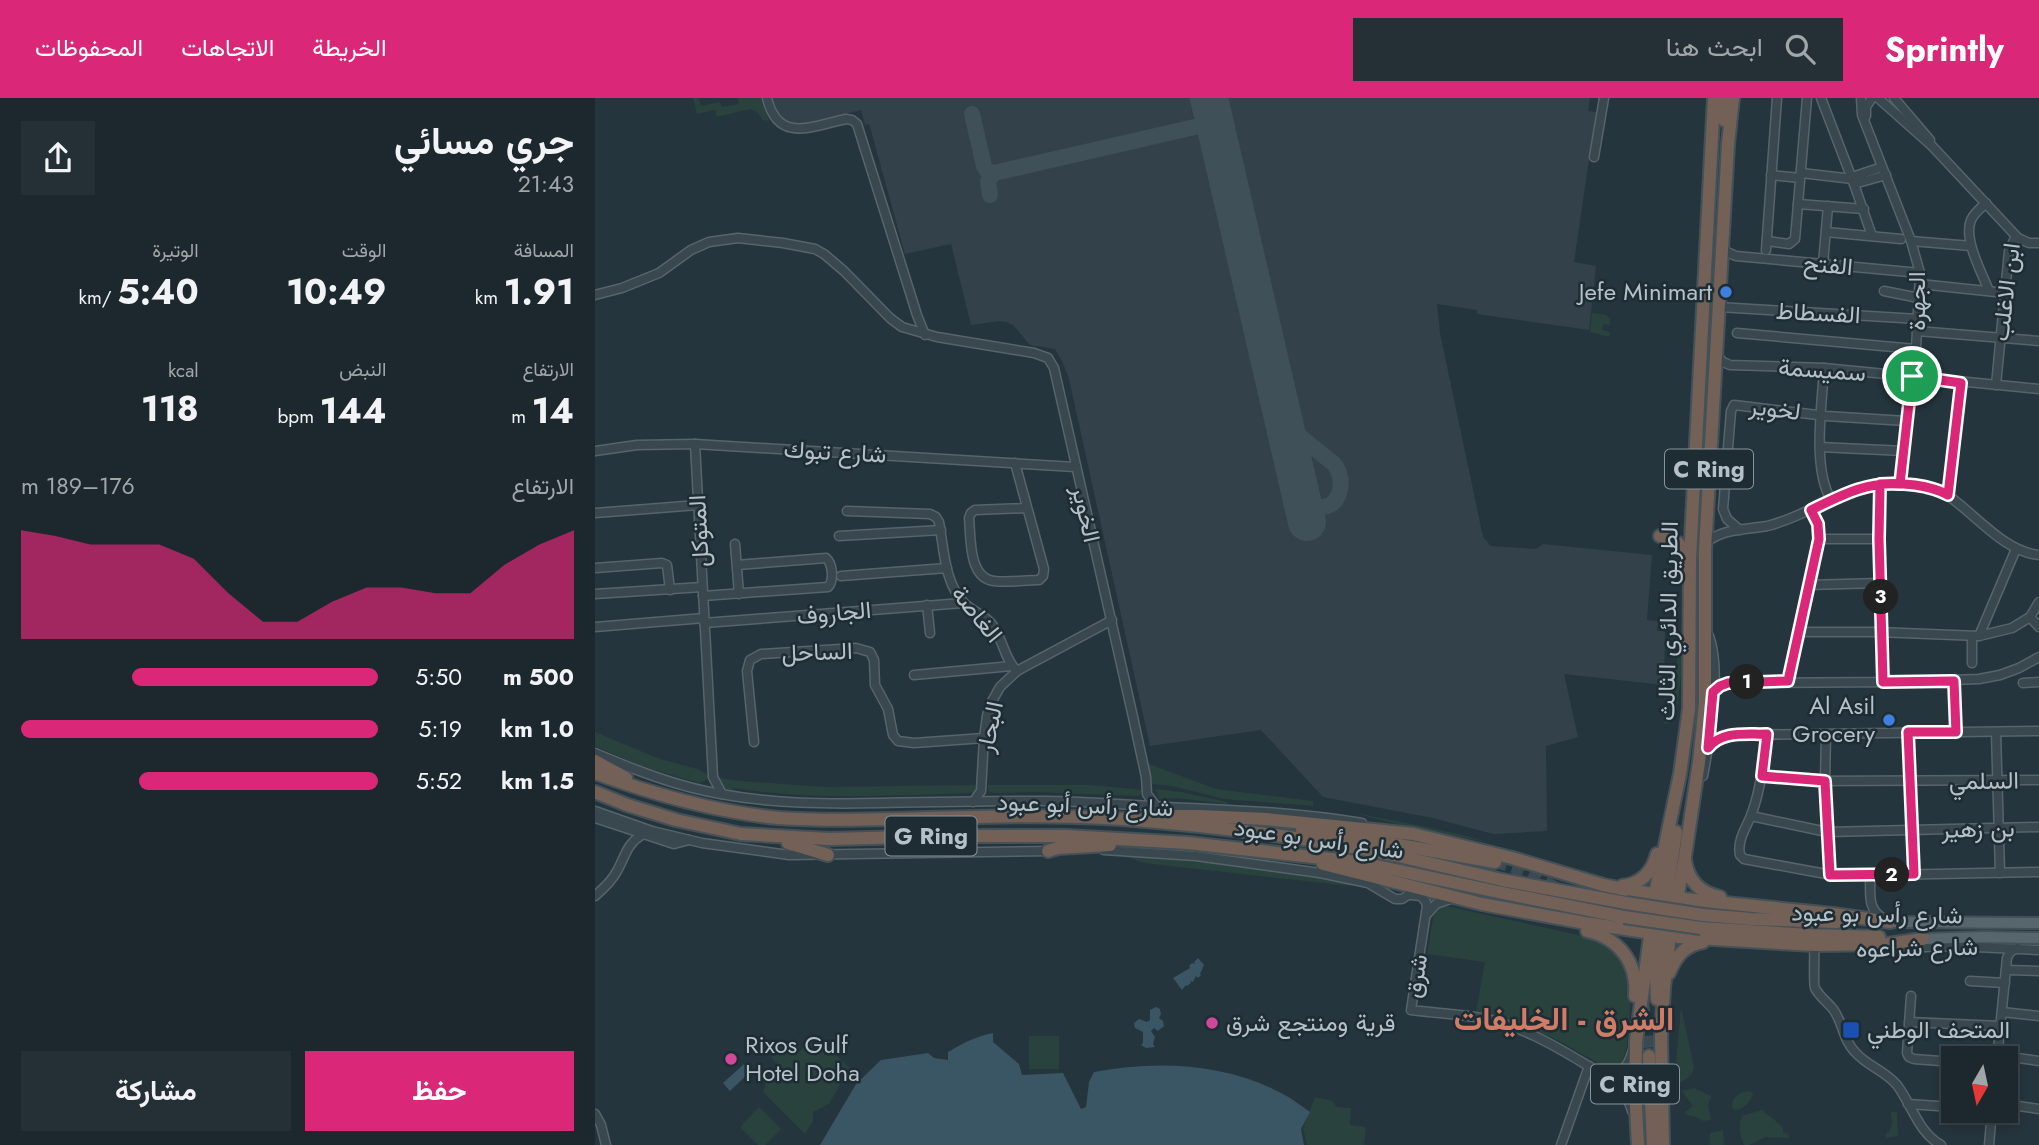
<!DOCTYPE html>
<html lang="ar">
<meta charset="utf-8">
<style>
body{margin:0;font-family:Jost,Vazirmatn,sans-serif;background:#253036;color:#f1f3f6;direction:rtl;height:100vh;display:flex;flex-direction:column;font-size:26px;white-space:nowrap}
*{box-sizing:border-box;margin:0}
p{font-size:23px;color:#a0a6aa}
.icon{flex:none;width:38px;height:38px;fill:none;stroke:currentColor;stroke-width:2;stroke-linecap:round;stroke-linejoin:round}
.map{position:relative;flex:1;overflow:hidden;direction:ltr}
.details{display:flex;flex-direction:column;background:#1c282e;width:595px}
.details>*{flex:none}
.needle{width:46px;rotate:189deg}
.buttons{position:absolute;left:1346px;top:948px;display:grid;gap:14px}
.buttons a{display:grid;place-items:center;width:77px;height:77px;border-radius:0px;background:#1c282e;box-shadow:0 4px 10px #0003,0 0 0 2px #3a444a;font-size:35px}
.pin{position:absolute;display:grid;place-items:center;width:60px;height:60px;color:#fff;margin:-30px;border:4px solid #fff;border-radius:50%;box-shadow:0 2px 7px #0007}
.km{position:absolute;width:35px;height:35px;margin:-18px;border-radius:50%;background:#222;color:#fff;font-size:19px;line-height:35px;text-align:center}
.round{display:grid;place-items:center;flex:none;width:74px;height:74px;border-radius:0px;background:#253036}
.head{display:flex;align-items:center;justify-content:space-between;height:119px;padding:0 21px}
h1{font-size:38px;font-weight:700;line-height:52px}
.stats{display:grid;grid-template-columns:repeat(3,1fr);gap:10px;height:119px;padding:7px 21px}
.stats div{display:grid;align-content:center}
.stats b{font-size:35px;font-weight:700}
.stats small{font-size:19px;font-weight:400}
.stats p{font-size:19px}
.chart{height:196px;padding:14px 21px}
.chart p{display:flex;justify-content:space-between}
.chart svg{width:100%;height:126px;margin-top:7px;fill:#db2777;opacity:.7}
.primary-button{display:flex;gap:14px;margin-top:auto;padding:14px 21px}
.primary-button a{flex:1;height:80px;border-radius:0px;background:#db2777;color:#fff;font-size:28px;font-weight:700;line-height:80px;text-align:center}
.primary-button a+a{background:#253036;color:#f1f3f6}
ul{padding:0 21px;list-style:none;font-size:23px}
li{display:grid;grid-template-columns:112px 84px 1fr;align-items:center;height:52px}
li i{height:18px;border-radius:9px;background:#db2777}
header{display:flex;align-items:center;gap:42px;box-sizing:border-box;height:98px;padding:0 35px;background:#db2777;color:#fff}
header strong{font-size:33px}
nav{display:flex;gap:38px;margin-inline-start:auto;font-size:24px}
.search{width:490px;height:63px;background:#253036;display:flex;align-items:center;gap:18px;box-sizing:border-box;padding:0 24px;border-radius:0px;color:#a0a6aa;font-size:26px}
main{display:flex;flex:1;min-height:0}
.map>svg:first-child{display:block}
.airport{fill:#33424a}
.green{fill:#2a423e}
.water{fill:#3a5564}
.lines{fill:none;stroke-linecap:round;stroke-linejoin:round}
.taxiway{stroke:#405058;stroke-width:16}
.runway{stroke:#405058;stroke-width:38}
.highway-tunnel{stroke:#3b4a52;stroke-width:12;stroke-dasharray:12 6;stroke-linecap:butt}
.minor-casing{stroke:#57646b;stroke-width:11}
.major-casing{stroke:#425057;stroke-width:14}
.highway-casing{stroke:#445158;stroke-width:16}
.minor{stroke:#39474e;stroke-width:8}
.major{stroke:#57666d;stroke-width:10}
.highway{stroke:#736157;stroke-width:12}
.highway-bridge-casing{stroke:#445158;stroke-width:16;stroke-linecap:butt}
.highway-bridge{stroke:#736157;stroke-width:12}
.route-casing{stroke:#fff;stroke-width:14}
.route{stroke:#db2777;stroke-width:9}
.shop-dot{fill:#3f7fe0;stroke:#1e2c33;stroke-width:2.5}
.hotel-dot{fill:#d1479c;stroke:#1e2c33;stroke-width:2.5}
.transit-dot{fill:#1a4fb4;stroke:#1e2c33;stroke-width:2.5}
.labels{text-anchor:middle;stroke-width:5;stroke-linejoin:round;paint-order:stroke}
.shield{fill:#1e2c33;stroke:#88949b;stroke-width:2}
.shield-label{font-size:23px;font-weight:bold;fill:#b5c1c8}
.street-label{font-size:24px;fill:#b5c1c8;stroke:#1e2c33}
.poi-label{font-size:24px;fill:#b5c1c8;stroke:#1e2c33;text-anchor:start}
.district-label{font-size:32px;font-weight:bold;fill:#d07c68;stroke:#1e2c33}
</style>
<header>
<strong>Sprintly</strong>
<div class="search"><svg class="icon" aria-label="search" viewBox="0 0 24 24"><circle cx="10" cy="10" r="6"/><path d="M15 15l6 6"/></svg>ابحث هنا</div>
<nav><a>الخريطة</a><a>الاتجاهات</a><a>المحفوظات</a></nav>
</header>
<main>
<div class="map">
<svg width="1444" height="1047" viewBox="0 0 1444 1047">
<rect width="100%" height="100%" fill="#25353d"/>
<path class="airport" d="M177 0H995L993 13 1001 14 979 164 1001 168 994 232 882 216V212L842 206 845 235 888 439 896 448 941 451 948 446 1057 457 1052 522 1063 523 1062 533H1070L1069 587 969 576 983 639 951 648 952 733 898 736 838 720 728 699 666 632 555 648 474 281 468 265 460 251 435 247 419 228 412 224 404 223 376 227 356 146 310 156 275 29 274 26 270 27 266 12 207 26H200L194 24 183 16Z"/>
<g class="green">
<path d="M98 0H104L106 8 125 4 127 9 144 6 143 0H166L174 23 168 22 162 14 155 11 122 19 120 12 102 16Z"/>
<path d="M997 215 1011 217 1015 221V227L1008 226 1007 232 1015 234 1014 239 995 234Z"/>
<path d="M1086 555 1088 559 1082 612 1076 624 1071 626 1069 625 1074 610 1083 557Z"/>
<path d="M0 634 65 661 102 671 115 678 109 683 104 685 46 668 0 648Z"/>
<path d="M554 666 621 691 718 703V708L629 701 577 688 557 686Z"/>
<path d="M125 680 145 683 230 689 379 687 382 689 381 694 376 695C298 697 218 703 140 690L136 692 128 689Z"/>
<path d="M393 687H495L548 692 544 698 440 694 398 695 393 693Z"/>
<path d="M560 691 586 694 632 704V706L582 700 564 701Z"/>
<path d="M760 715 827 728 872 738 895 745 793 724Z"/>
<path d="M527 757 621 764 722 778 750 783 755 788 549 765Z"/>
<path d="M847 807 992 839 1010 844 1027 861 1036 893 1032 948 1027 965 1019 971 1012 970 964 943 936 930 881 914 890 864 832 856 839 814Z"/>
<path d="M1086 909 1099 969C1097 978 1092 982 1082 985L1080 980V974Z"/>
<path d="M221 938 259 974 255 979 247 983 234 1006 218 1014V1023L210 1036 168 994 173 980 186 969 176 959 193 943 204 954Z"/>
<rect x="434" y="938" width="30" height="33"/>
<path d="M1099 990 1116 998 1113 1007 1116 1022 1108 1023 1101 1019 1092 1017 1090 1014 1098 1008 1087 993Z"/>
<path d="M1154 993 1158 995C1157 1002 1149 1011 1141 1012L1137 1010 1139 1000 1146 995Z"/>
<path d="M720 999 737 1003 742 1009 756 1010 755 1027 771 1029 769 1047H712L708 1030Z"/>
<path d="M164 1009 186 1031 170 1047H163L145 1029Z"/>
<path d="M1167 1012 1188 1029V1034L1193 1036 1194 1040 1170 1039 1154 1047H1149C1145 1039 1143 1026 1147 1018Z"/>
<path d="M1296 1014H1302L1303 1038 1291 1040V1035H1294L1297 1025Z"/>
<path d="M1128 1032 1129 1047H1115V1035Z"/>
</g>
<g class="water">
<path d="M603 860 609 867 605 876 606 877 603 880 601 878 598 884 595 883 596 885 592 888 591 887 587 892 578 880 595 870 594 868 597 865 600 866 599 864Z"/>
<path d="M561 909 565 911 566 916 564 920 568 923 569 928 563 933 559 930 556 933 560 939 558 946 560 949 551 950 546 947 548 945V934L540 930 539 925 544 921 552 924 555 922V912Z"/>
<path d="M398 935V944L424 966 427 977 468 975 486 1011 491 1009 494 984 499 974C562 962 631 965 688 996 698 1001 706 1008 715 1014L706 1031 709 1047H225L261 986 286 962 333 955 339 960 353 962V954C368 945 382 938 398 935Z"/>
<path d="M149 966 156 973 135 993 128 985Z"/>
</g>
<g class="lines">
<g class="taxiway">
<path d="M377 16 389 68 392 73 399 75 393 83 395 97"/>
<path d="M604 28 616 32 624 43"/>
<path d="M399 75 604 28 613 21 616 8"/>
<path d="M686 311 697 332 739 366C752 381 746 415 720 408 715 407 710 403 705 400"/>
</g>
<path class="runway" d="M614 0 712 424"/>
<g class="highway-tunnel">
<path d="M900 764C935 773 966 790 993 814"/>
<path d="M1048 902 1054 958"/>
</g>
<g class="minor-casing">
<g id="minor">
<path d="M172 0C183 46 217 28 251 21L257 22 262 26 322 217 330 237"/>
<path d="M1226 0 1259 86 1277 138"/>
<path d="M1266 0 1267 17 1316 143 1325 175 1321 251 1305 386"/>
<path d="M1283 0 1337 48 1423 140 1434 145H1444"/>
<path d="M1299 0 1335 42"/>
<path d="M1271 18V9L1277 0"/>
<path d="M999 59 1009 0"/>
<path d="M1206 75 1258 81"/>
<path d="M1176 77 1205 80"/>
<path d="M1257 79 1287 69"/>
<path d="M1259 86 1291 77"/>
<path d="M1391 105C1386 110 1379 115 1376 122 1368 141 1387 175 1394 193"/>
<path d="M1203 106 1269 111"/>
<path d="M1231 134 1306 141"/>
<path d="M1172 143 1194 146 1200 141 1212 0"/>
<path d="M1316 143 1376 148"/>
<path d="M1127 147 1132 154 1141 158 1325 175"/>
<path d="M1171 152 1182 0"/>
<path d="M1228 166 1233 108"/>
<path d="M1325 186 1410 195"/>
<path d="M1289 193 1324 200"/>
<path d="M0 197 27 190 64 175 96 152 114 144 143 140 188 145 220 151 229 156 249 173 295 220 307 229 342 239 439 255 453 260 459 270 538 619 551 679 552 696 561 708"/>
<path d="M1124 209 1323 221"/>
<path d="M1322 233 1444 243"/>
<path d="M1142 235 1321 251"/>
<path d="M1121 256 1128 264 1135 267 1229 270 1444 291"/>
<path d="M1229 270C1227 308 1217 369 1236 402"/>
<path d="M1401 287 1414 153 1421 138"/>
<path d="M100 346 118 679 127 696"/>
<path d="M1225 349 1309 353"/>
<path d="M0 353 42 347 100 346 480 369"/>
<path d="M420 365 449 471 448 478 444 482C430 482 413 485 399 483 373 480 376 439 374 420L376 415 380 412 432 410"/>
<path d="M1285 386 1284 441 1288 584"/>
<path d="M1353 397 1366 285"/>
<path d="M252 413 335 416 341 419 344 424C349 450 349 486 370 506 378 513 389 517 396 525 408 540 409 561 422 573"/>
<path d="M0 415 103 407"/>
<path d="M1145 432 1132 421 1128 411 1136 313 1139 307 1231 318 1311 323"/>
<path d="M244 438 346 432"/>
<path d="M1224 441H1284"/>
<path d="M140 446 144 496"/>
<path d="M1110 446C1126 430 1151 432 1172 428 1211 419 1243 392 1284 386 1303 383 1330 387 1348 394 1378 413 1408 454 1444 457"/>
<path d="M0 470 67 465 72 467 75 492"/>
<path d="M246 478 352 470"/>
<path d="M1213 487 1285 485"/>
<path d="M0 496 107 489"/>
<path d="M108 498 233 489C239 483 238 466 231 460L142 467"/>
<path d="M332 507 335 535"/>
<path d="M1435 519 1444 529"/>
<path d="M109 525 368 505"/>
<path d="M0 529 109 520"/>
<path d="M1203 534H1282L1384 538 1417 530 1435 519 1444 504"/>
<path d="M1384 538 1421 451"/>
<path d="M1377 565V539"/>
<path d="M319 577 417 568"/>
<path d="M1359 582 1361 634"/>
<path d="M1193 583 1224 436 1223 426 1216 412"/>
<path d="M1428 585 1444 584"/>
<path d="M1118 594 1125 588 1133 585 1303 584 1384 581 1405 577 1424 570 1444 559"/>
<path d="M1313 634 1319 776"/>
<path d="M1401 634 1405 775"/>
<path d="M1172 636C1168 665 1166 693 1155 720 1150 731 1142 744 1145 757L1149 761 1242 778 1444 774"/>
<path d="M1231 636 1230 683 1235 777"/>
<path d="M159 644 152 573 155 562 166 556 261 550 275 554 279 562 280 587 293 611 298 637 303 643 319 645 389 640"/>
<path d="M1113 650 1122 641 1137 637 1444 633"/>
<path d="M0 655C40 672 83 689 126 696 179 706 232 706 285 705 340 704 395 703 450 703 490 703 531 707 572 709 637 712 703 714 767 725"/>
<path d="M1108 678C1115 641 1127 573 1114 538"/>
<path d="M1167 678 1217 683 1444 682"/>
<path d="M378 704 386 693 389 640 392 618 395 607 405 589 422 573 517 522"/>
<path d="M0 713 57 733 107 745 194 757 457 753"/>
<path d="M1156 718 1232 734 1444 729"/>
<path d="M0 720 79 746 94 742"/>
<path d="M509 752 601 758 725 775 773 785 800 801H807L824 790"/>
<path d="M1275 777C1276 796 1271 810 1289 821"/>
<path d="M816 797 826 798 831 804 832 808 816 912C839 915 863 916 886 920 924 927 957 946 990 966 1013 980 1029 985 1037 1013"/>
<path d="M0 798C8 791 17 783 22 773 30 759 32 745 47 737"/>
<path d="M832 816 841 806 858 800"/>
<path d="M1219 847C1220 856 1218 886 1220 890 1224 898 1232 904 1238 911 1248 924 1248 942 1260 954 1272 968 1289 972 1302 987 1317 1007 1323 1034 1346 1047"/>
<path d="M1300 850 1360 848 1444 852"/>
<path d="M1411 872 1444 873"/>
<path d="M1375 883 1410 885"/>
<path d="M1316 898 1312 955 1314 959 1319 961 1358 964"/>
<path d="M1407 914 1444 918"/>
<path d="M1314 924 1405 928"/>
<path d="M1402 957 1444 963"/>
<path d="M1402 961 1412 860 1415 854 1422 850"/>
<path d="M1008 973C1029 976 1032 971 1038 952"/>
<path d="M1410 980H1412"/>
<path d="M1313 1006 1358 1009"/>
<path d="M1410 1006 1444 1011"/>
<path d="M0 1016 6 1027 11 1047"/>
<path d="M966 1047 994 968"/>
<path d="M1394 1047 1397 1013"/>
</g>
</g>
<g class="major-casing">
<g id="major">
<path d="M1295 824 1444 825"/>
<path d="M1328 841 1390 839 1444 840"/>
</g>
</g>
<g class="highway-casing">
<g id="highway">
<path d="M1128 0 1129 22"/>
<path d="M1065 438 1083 445 1095 461"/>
<path d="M0 663 31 680"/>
<path d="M0 675C60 697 120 714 184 720 222 723 261 722 300 721 375 719 451 716 527 721 617 728 710 739 799 757 835 765 871 774 907 782 948 790 990 797 1031 805"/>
<path d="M0 694 32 707 81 722 146 736 234 741 357 738H471L593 745 763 764 903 794 1029 819"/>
<path d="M564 718H605L671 721 818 736 917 760 1008 787 1033 792 1090 801 1238 816 1295 824"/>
<path d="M707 732 736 735 900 764"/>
<path d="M193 745 233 757"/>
<path d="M453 753 463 750 515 747"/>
<path d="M1090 762C1093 783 1105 795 1125 799"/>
<path d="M728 766 887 806 990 825 1084 839 1219 847 1293 846 1328 841"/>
<path d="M1027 788C1046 786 1057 775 1062 756"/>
<path d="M1070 806 1081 734"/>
<path d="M1108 817 1156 821 1242 824"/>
<path d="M1106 830 1214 837 1284 839"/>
<path d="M992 833C1024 840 1043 865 1040 898"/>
<path d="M1074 875C1081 858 1090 847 1108 844"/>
<path d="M1062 901 1061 878 1065 828"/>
<path d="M1054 958 1058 1047"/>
<path d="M1043 1047 1040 991 1041 943 1062 786 1085 676 1094 611 1095 461 1119 0"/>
<path d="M1068 1047 1066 939 1069 890 1074 845 1090 758 1104 664 1110 605V452L1133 46 1138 0"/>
</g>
</g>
<use href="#minor" class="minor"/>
<use href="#major" class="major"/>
<use href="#highway" class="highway"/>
<g class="highway-bridge-casing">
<g id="highway-bridge">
<path d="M1031 805 1108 817"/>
<path d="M1029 819 1106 830"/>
</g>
</g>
<use href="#highway-bridge" class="highway-bridge"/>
</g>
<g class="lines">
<g class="route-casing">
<path id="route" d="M1317 278 1305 386C1272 383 1245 398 1216 412L1223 426 1224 441 1193 583 1133 585 1125 588 1118 594 1113 650C1127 632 1152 637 1172 636L1167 678 1230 683 1235 777 1319 776 1313 634H1361L1359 583 1288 584 1284 441 1285 386C1306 384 1335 387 1353 397L1366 285 1317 278"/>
</g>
<use href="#route" class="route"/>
</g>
<g class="shop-dot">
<circle cx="1131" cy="194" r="7"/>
<circle cx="1294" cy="622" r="7"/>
</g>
<g class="hotel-dot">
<circle cx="617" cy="925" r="7"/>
<circle cx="136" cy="961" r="7"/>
</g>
<rect class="transit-dot" x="1247" y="923" width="18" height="18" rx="3.5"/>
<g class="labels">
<g class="shield">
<rect x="1070" y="351.5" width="88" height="39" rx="5"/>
<rect x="290.5" y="718.5" width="91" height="39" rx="5"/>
<rect x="996" y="966.5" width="88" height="39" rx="5"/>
</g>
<g class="shield-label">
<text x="1114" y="379">C Ring</text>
<text x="336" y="746">G Ring</text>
<text x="1040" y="994">C Ring</text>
</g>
<g class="street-label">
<text transform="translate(1233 167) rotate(5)" y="8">الفتح</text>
<text transform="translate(1411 194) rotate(-83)" y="8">ابن الاغلب</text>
<text transform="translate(1322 203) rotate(-90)" y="8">الجهرة</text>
<text transform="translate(1223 215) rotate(3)" y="8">الفسطاط</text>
<text transform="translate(1227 272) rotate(4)" y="8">سميسمة</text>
<text transform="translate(1180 311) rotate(7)" y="8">لخوير</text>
<text transform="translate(240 354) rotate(3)" y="8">شارع تبوك</text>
<text transform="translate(491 416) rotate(77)" y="8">الخوير</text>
<text transform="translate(104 433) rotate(-93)" y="8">المتوكل</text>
<text transform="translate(239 515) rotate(-5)" y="8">الجاروف</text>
<text transform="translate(382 516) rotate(51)" y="8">الغاصة</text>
<text transform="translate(1073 523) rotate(-89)" y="8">الطريق الدائري الثالث</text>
<text transform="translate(222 554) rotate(-2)" y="8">الساحل</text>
<text transform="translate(395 629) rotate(-78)" y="8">البحار</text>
<text transform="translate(1389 683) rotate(-1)" y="8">السلمي</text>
<text transform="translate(490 707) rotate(2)" y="8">شارع رأس أبو عبود</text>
<text transform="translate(1383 731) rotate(-1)" y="8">بن زهير</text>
<text transform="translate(724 741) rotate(8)" y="8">شارع رأس بو عبود</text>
<text transform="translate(1282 816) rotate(1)" y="8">شارع رأس بو عبود</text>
<text transform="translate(1322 850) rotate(-1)" y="8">شارع شراعوه</text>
<text transform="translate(821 878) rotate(-81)" y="8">شرق</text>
</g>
<g class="poi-label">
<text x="1117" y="202" text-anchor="end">Jefe Minimart</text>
<text x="1280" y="616" text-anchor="end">Al Asil<tspan x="1280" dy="28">Grocery</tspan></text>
<text x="631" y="933">قرية ومنتجع شرق</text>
<text x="1272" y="940">المتحف الوطني</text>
<text x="150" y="955">Rixos Gulf<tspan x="150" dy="28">Hotel Doha</tspan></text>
</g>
<g class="district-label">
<text x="969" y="932">الشرق - الخليفات</text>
</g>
</g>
</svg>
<div class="buttons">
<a><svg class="needle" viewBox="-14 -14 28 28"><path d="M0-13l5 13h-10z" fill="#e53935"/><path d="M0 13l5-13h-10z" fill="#a0a6aa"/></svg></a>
</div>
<div class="pin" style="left:1317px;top:278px;background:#1e9e55"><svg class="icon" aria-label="arrive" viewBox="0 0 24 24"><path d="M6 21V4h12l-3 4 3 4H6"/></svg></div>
<b class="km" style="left:1152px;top:584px">1</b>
<b class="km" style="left:1297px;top:777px">2</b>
<b class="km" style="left:1286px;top:499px">3</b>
</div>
<section class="details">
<div class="head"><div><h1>جري مسائي</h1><p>21:43</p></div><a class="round"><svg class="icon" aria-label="share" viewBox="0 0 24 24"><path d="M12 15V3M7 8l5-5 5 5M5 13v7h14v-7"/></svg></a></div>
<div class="stats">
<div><p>المسافة</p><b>1.91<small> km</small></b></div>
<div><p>الوقت</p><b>10:49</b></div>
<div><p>الوتيرة</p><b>5:40<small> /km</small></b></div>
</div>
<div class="stats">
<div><p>الارتفاع</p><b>14<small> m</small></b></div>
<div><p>النبض</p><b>144<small> bpm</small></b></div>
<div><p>kcal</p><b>118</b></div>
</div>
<div class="chart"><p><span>الارتفاع</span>176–189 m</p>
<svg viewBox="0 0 160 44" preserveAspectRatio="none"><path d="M0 44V6L10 8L20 11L30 11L40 11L50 16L60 28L70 38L80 38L90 31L100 26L110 26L120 28L130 28L140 18L150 11L160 6V44z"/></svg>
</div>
<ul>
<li><b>500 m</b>5:50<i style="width:69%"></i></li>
<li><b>1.0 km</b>5:19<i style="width:100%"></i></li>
<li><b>1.5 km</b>5:52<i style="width:67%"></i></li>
</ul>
<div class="primary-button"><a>حفظ</a><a>مشاركة</a></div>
</section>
</main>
